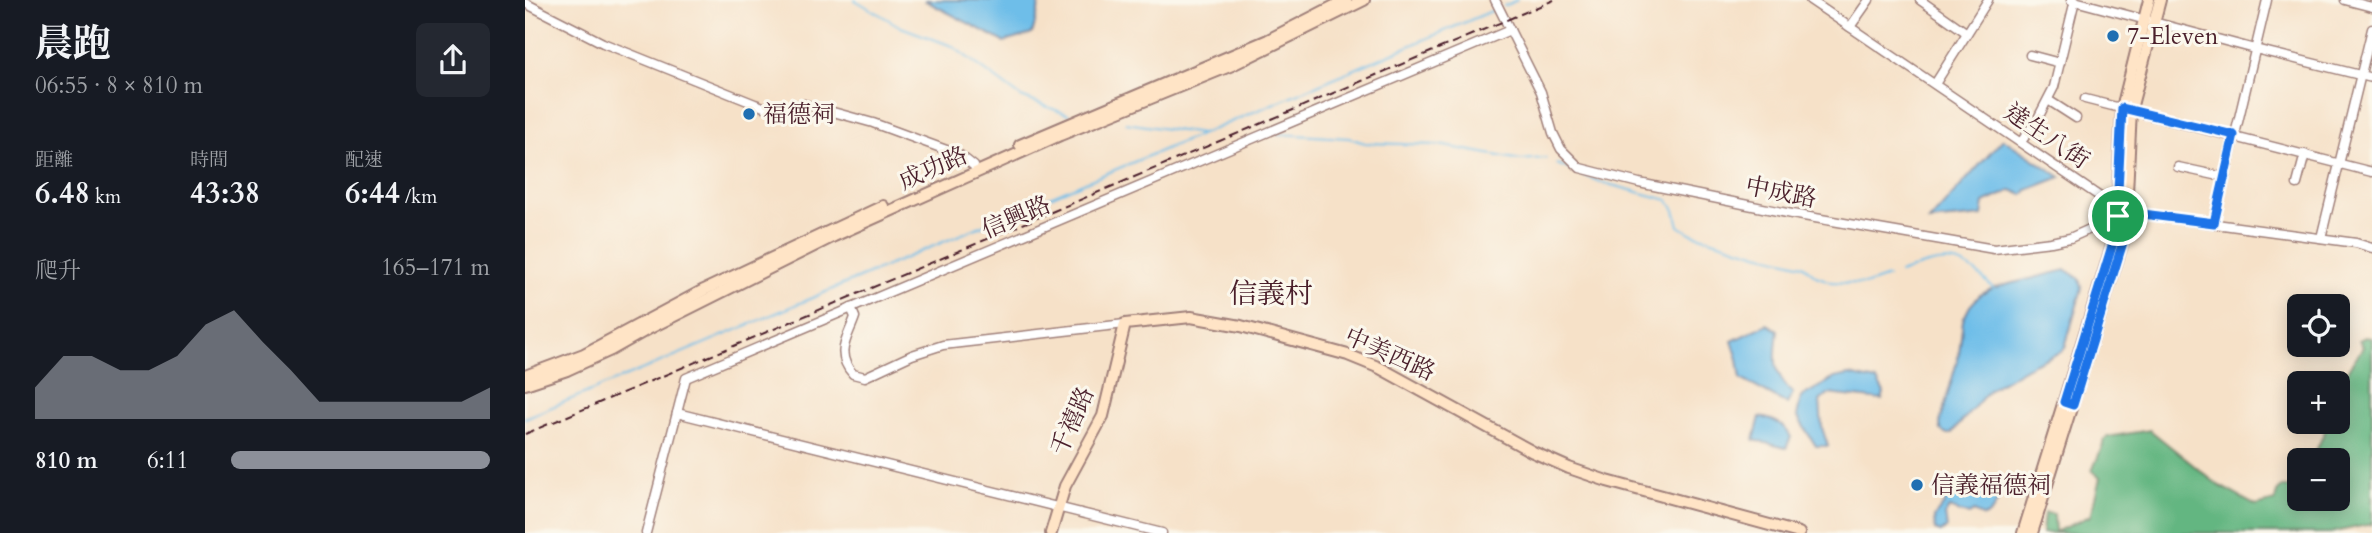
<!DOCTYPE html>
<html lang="zh-TW">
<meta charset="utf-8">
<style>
body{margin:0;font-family:Cardo,"Noto Serif TC",serif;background:#242831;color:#f1f3f6;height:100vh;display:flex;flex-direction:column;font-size:26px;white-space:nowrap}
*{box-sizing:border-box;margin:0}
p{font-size:23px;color:#9ea1a6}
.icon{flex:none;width:38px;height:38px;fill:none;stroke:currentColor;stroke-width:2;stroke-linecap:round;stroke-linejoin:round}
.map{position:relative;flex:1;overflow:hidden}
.panel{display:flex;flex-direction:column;background:#171b24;width:525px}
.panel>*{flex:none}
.buttons{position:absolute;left:1762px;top:294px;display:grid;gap:14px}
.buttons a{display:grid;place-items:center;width:63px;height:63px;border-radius:10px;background:#171b24;box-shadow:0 4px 18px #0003;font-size:35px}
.pin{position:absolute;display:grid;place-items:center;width:60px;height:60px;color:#fff;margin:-30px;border:4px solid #fff;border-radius:50%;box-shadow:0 2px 7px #0007}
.round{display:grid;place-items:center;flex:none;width:74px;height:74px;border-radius:10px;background:#242831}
.headline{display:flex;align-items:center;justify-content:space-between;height:119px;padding:0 35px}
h1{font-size:38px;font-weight:700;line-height:52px}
.stats{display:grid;grid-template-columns:repeat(3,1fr);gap:10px;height:119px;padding:7px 35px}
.stats div{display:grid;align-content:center}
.stats b{font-size:30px;font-weight:700}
.stats small{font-size:19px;font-weight:400}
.stats p{font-size:19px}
.chart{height:196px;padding:14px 35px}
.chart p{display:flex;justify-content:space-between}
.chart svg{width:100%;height:126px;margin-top:7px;fill:#8c9099;opacity:.7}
ul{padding:0 35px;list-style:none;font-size:23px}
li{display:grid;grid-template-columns:112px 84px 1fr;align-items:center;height:52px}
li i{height:18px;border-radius:9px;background:#8c9099}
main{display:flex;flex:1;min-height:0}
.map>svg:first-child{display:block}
.forest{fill:#64b681;stroke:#576a56;stroke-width:2}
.water{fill:#6ebee9;stroke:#5c6e8a;stroke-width:2}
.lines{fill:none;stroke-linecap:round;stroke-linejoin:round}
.stream{stroke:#6ebee9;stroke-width:2}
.street-casing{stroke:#a0807a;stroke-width:11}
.secondary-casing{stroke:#a0807a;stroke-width:14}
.street{stroke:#fff;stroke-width:8}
.secondary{stroke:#ffe4c6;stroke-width:10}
.rail{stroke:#4a1f2b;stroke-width:2;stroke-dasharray:10 5;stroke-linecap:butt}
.route-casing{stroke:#fff;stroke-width:14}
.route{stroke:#1a73e8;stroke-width:9}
.poi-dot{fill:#1f6fb2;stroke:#fbf7ec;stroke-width:2.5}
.labels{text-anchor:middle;stroke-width:6;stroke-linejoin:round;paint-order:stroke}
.poi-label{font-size:24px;fill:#4a1f2b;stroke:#fbf7ec;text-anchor:start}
.street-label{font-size:24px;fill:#4a1f2b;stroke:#fbf7ec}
.quarter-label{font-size:28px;fill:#4a1f2b;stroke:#fbf7ec}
</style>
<main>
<section class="panel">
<div class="headline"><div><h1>晨跑</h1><p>06:55 · 8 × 810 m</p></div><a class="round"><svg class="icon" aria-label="share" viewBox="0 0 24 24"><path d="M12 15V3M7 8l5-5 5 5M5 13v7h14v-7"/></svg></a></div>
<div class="stats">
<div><p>距離</p><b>6.48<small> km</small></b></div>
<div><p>時間</p><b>43:38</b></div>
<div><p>配速</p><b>6:44<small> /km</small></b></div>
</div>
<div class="chart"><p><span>爬升</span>165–171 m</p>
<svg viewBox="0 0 160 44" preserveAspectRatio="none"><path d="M0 44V33L10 22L20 22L30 27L40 27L50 22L60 11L70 6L80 17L90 27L100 38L110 38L120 38L130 38L140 38L150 38L160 33V44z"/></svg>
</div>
<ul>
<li><b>810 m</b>6:11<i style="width:100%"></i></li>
</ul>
</section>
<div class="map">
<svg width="1847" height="533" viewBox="0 0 1847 533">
<rect width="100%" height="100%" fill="#fbf7ec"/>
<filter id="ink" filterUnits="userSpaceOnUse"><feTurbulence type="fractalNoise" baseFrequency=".0143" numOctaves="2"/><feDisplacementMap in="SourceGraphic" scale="14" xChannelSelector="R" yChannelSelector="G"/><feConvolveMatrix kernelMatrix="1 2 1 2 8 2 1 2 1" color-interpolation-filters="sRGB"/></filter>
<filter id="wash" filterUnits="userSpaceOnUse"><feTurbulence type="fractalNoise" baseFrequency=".00686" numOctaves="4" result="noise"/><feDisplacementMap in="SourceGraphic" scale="28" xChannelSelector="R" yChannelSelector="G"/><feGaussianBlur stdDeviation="1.57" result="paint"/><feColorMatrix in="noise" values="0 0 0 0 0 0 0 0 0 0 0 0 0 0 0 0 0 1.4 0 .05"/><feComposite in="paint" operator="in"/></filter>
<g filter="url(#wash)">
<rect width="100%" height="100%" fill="#f6e1c8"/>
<path class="forest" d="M1840 337 1847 338V524L1805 533H1517L1519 513 1529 514 1530 532 1565 516 1575 478 1567 471 1578 445V441L1582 437 1625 430 1693 485 1731 506 1750 501 1752 492 1757 487H1774V499H1813V460H1787L1804 422H1813V401L1820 385 1817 378 1838 347 1834 340Z"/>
<g class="water">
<path d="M399 0H514L513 12 507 34 479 42Z"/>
<path d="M1478 139 1536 177 1502 190 1498 195 1487 190 1459 203 1457 216 1404 221Z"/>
<path d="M1541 270 1555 279 1557 288 1540 347 1536 352 1508 364 1465 389 1426 434H1420L1416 430 1415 423 1434 354 1438 320 1445 306 1455 295 1468 288Z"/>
<path d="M1242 324 1253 330C1250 357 1246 373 1268 393L1262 404 1216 379 1213 359 1207 341Z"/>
<path d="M1324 375 1352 381 1359 393 1357 400 1303 394 1295 401 1297 428 1303 446H1291L1272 416 1276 397 1310 378Z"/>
<path d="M1235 417C1250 420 1258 423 1266 437L1261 448 1229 440Z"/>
<path d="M1444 482 1476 488C1473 500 1471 511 1459 517L1449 512 1444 515 1424 508 1420 515 1422 527 1416 532 1410 530 1409 517 1420 503 1418 494Z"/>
</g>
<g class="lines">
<g class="stream">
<path d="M330 0 376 27 427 46 496 97 544 115"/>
<path d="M979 6 992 0"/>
<path d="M601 123 677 134 969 10"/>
<path d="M753 134 824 138 840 143 914 145 996 160 1021 158"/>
<path d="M1032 164 1075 182 1143 200 1150 210 1154 226 1165 233 1233 254 1278 265 1291 276 1307 282 1343 284 1363 277"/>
<path d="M1374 273C1418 258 1434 252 1468 288"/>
<path d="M0 418C227 326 450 226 677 134"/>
</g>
</g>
</g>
<g filter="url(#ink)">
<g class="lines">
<g class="street-casing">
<g id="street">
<path d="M970 0 1016 92 1028 133 1036 149 1055 168 1114 183 1267 214 1469 249 1526 242 1545 238 1596 215"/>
<path d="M1285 0 1593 209 1602 212 1831 243 1847 248"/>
<path d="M1395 0 1442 33"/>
<path d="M1546 0 1730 49 1847 78"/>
<path d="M1820 0 1847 7"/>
<path d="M0 3 78 43 230 104 247 110 279 104 348 123 435 155 449 166 451 171"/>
<path d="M1325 27 1344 0"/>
<path d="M1505 55 1535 63"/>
<path d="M1410 84 1463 0"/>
<path d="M1560 99 1847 172"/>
<path d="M1523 100 1551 118"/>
<path d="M1496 142 1512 120 1529 87 1550 0"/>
<path d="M1653 167 1699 177"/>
<path d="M1772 184 1780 154"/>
<path d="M1689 223 1742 0"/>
<path d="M1796 238 1847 29"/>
<path d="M326 308 330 317C323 338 309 353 328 374L340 377 387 355 418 345 600 324"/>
<path d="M152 413 637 533"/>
<path d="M121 533 161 378 985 30"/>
</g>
</g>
<g class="secondary-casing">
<g id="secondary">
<path d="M495 145 743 40 821 0"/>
<path d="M0 376 59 354 179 290 358 206"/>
<path d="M0 384 42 370 86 350 125 328 309 236 535 135 707 65 839 0"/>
<path d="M526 533 540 486 578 416 600 324 666 317 716 326 823 355 855 368 1008 452 1044 468 1082 481 1274 533"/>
<path d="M1498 533 1591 233 1597 108 1624 0"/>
<path d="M1507 533 1600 235 1606 109 1635 0"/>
</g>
</g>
<use href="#street" class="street"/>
<use href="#secondary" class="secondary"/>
<path class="rail" d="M0 434 1029 0"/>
</g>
</g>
<g class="lines" filter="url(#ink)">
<g class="route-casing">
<path id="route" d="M1597 108 1709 135 1689 223 1602 212 1599 239 1548 405 1539 402 1591 233Z"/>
</g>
<use href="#route" class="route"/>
</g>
<g class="poi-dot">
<circle cx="1588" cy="36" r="7"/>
<circle cx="224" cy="114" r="7"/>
<circle cx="1392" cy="485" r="7"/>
</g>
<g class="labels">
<g class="poi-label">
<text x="1602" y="44">7-Eleven</text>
<text x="238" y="122">福德祠</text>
<text x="1406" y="493">信義福德祠</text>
</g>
<g class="street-label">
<text transform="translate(1522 136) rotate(34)" y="8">達生八街</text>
<text transform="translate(408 168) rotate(-24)" y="8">成功路</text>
<text transform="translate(1256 192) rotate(11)" y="8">中成路</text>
<text transform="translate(491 217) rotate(-23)" y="8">信興路</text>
<text transform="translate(865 354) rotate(24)" y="8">中美西路</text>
<text transform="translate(547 421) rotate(-66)" y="8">千禧路</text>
</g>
<g class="quarter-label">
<text x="746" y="303">信義村</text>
</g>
</g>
</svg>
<div class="buttons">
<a><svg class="icon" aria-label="locate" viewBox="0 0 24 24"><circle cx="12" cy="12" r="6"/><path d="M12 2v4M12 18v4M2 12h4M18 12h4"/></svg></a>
<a>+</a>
<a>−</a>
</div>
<div class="pin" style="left:1593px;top:216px;background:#1e9e55"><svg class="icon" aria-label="arrive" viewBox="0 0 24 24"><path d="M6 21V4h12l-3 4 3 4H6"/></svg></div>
</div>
</main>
